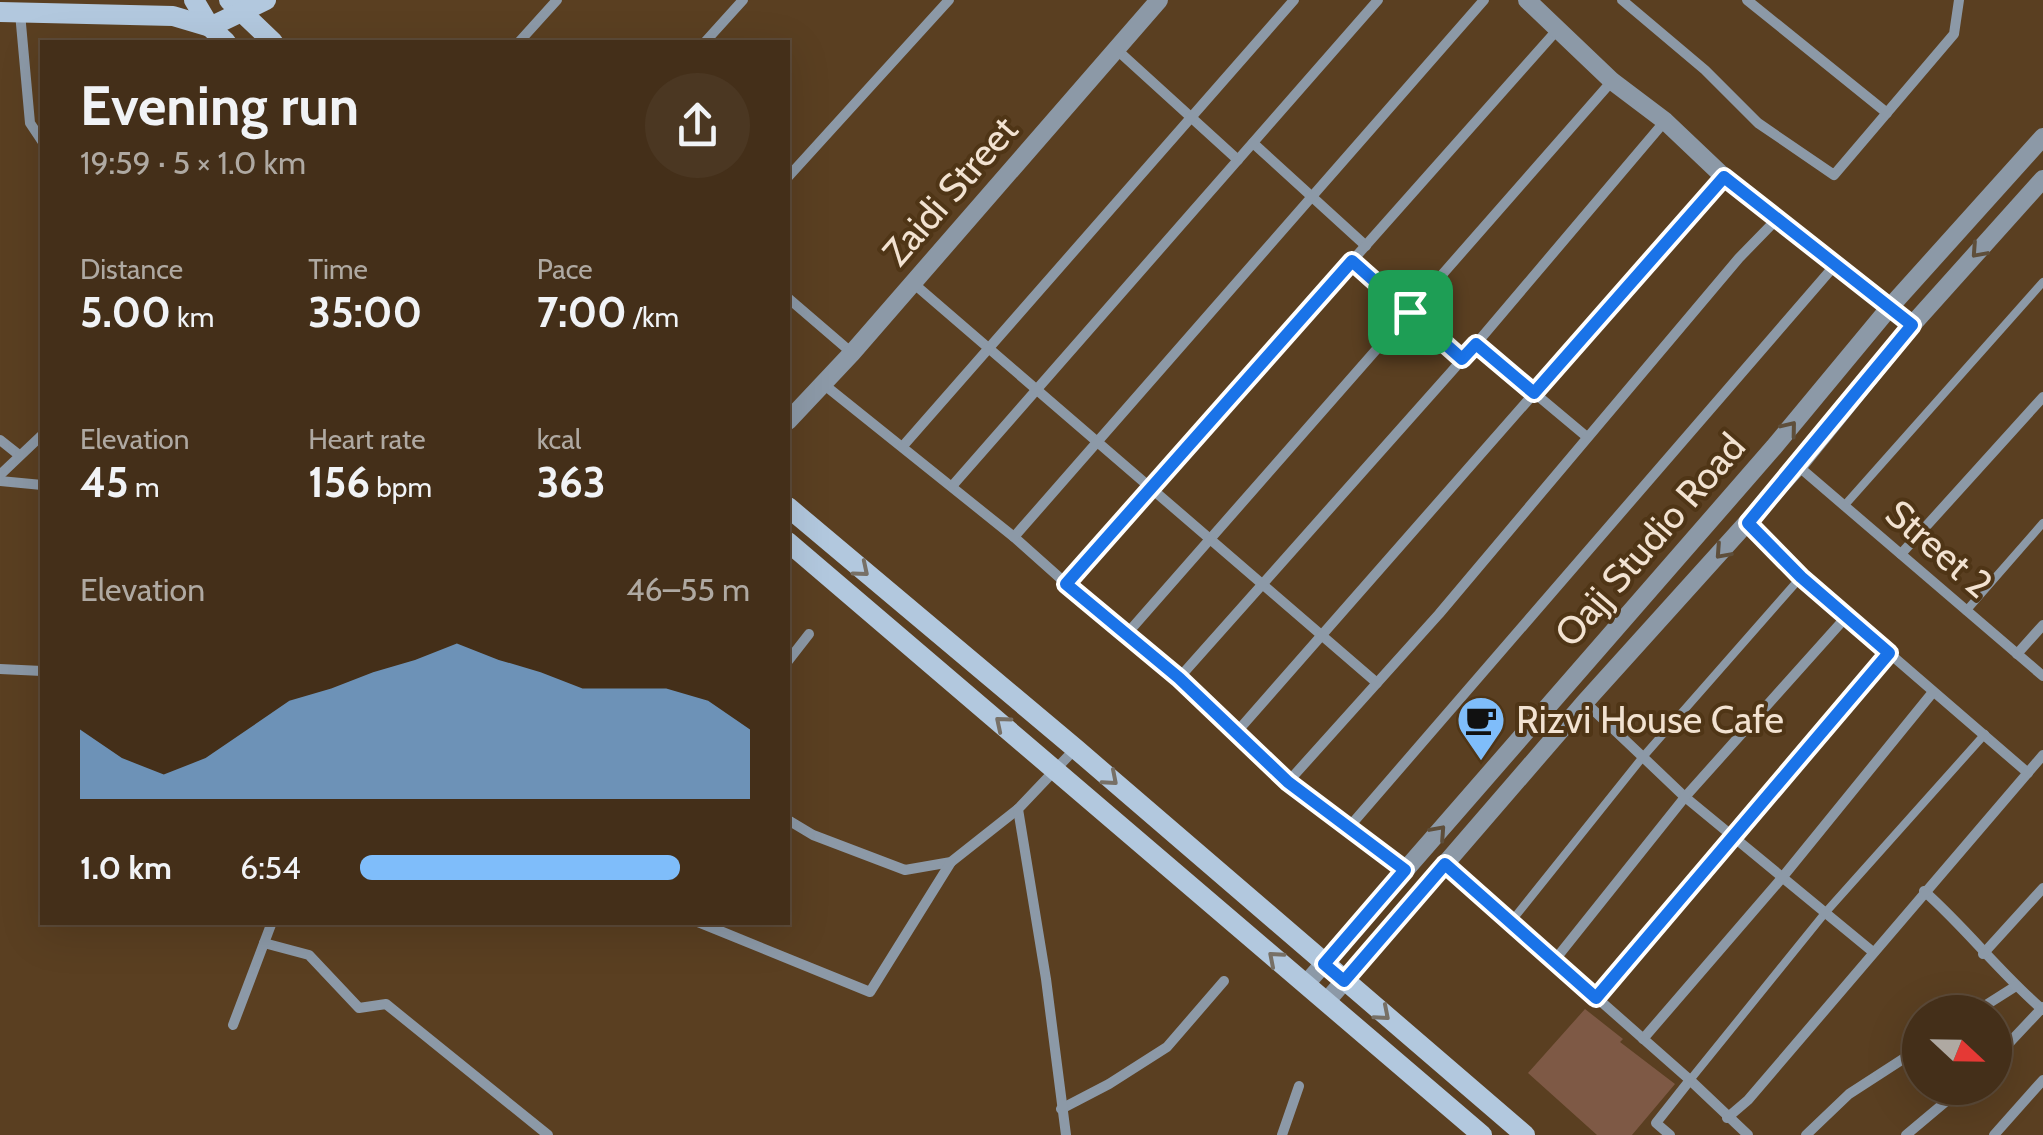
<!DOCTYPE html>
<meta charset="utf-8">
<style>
body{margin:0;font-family:Cabin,sans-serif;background:#4b3722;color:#f1f3f6;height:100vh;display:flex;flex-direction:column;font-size:38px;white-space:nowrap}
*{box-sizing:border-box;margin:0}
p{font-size:32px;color:#afa9a2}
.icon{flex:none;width:55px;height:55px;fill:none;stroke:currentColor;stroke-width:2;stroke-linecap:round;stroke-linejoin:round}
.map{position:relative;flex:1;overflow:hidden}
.side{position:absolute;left:40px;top:40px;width:750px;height:885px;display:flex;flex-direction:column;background:#442f19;border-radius:0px;box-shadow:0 10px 40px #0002,0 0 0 2px #5c4a38}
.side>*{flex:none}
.needle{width:65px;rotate:112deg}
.fabs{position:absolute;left:1902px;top:995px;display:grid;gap:20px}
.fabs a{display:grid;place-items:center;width:110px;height:110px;border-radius:50%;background:#442f19;box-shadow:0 10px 40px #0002,0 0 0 2px #5c4a38;font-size:50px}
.pin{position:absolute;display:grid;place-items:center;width:85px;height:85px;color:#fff;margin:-42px;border-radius:20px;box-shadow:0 5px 15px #0006}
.round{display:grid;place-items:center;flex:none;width:105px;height:105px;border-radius:52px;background:#4b3722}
.headline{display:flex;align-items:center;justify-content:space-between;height:170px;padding:0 40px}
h1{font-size:55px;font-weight:700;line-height:75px}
.metrics{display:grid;grid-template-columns:repeat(3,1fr);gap:15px;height:170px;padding:10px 40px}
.metrics div{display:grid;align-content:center}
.metrics b{font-size:42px;font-weight:700}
.metrics small{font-size:28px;font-weight:400}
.metrics p{font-size:28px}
.chart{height:280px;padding:20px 40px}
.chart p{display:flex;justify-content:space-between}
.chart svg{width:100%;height:180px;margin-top:10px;fill:#7fbdfa;opacity:.7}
ul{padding:0 40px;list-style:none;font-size:32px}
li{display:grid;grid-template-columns:160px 120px 1fr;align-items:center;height:75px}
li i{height:25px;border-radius:12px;background:#7fbdfa}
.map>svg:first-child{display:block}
.building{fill:#7e5945}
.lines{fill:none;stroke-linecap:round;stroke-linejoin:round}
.service{stroke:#8c99a7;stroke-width:8}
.minor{stroke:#8c99a7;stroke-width:10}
.tertiary{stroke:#8c99a7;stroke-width:18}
.secondary{stroke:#b2c8de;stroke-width:20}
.oneway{stroke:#5e4e3a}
.oneway2{stroke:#777066}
.route-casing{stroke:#fff;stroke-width:20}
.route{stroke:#1a73e8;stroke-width:12}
.labels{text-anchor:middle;stroke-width:8;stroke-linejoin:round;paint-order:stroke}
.street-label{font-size:38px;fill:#f2e2d1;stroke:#4f3516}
.poi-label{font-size:38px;fill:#f2e2d1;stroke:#4f3516;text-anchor:start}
</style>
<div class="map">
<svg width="2043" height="1135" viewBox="0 0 2043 1135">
<rect width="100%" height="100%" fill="#5a3f21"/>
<path class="building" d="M1585 1009 1623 1039 1620 1042 1675 1084 1632 1135H1597L1528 1073Z"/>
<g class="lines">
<g class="service">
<path d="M1844 506 2043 282"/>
<path d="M1966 611 2043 523"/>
<path d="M1510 923 1642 758 1801 577"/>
<path d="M1596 998 1735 838 1889 653"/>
<path d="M1690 1080 1825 913 1985 734"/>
</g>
<g class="minor">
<path d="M1622 0 1705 70 1758 123 1834 175 1954 34 1959 0"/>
<path d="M1747 0 1887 113"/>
<path d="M20 13 30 123 42 141"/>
<path d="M519 42 557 0"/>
<path d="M705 42 743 0"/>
<path d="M1116 49 1238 160"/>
<path d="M1253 143 1366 246"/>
<path d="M788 177 949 0"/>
<path d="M1353 261 1462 359"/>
<path d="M913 283 1377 683"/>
<path d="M788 298 852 353"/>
<path d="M1476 344 1587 437"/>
<path d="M822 383 1014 537 1125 636 1179 678 1288 782 1405 870"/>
<path d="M0 440 19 455"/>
<path d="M903 446 1294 0"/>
<path d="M1798 466 2043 676"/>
<path d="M0 475 42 435"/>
<path d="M0 481 42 485"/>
<path d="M953 485 1378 0"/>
<path d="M1748 523 1801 577 2028 773"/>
<path d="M1014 537 1484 0"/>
<path d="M1901 554 2043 397"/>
<path d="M1066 583 1558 29"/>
<path d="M1125 636 1612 81"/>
<path d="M2017 654 2043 625"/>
<path d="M788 661 809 634"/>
<path d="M0 669 42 671"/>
<path d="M1179 678 1476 344 1665 121"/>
<path d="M1585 702 1685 797 1873 952"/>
<path d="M1235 734 1724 177"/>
<path d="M1288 782 1439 614 1739 258 1778 218"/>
<path d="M788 820 813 835 905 870 951 862 1018 809"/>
<path d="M1350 826 1835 265"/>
<path d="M1445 864 1690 1080 1748 1135"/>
<path d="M1924 891C1966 928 2000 973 2043 1010"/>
<path d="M698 922 870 992 951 862"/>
<path d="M264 943 309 955 359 1008 386 1004 548 1135"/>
<path d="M1983 954 2043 888"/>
<path d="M1554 961 1685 797 1847 616"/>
<path d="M1975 1012 2016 986"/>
<path d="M233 1025 272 922"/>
<path d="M1643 1039 1781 879 1933 692"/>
<path d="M1995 1058 2043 1007"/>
<path d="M1061 1109 1109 1084 1167 1047 1224 981"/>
<path d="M1727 1118 1748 1100 2043 755"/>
<path d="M1066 1135 1046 979 1018 809 1075 749"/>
<path d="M1282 1135 1299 1086"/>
<path d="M1670 1135 1656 1123 1690 1080"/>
<path d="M1806 1135 1849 1094 1920 1048"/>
<path d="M1906 1135 1962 1088"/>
<path d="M1994 1135 2043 1080"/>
</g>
<g class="tertiary">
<path d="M1527 0 1612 81 1665 121 1724 177 1890 307"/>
<path d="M788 421 852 353 1159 0"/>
<path d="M1306 984 1774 447 1890 307 2043 137"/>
<path d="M1326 1002 1585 702 1798 466 1912 325 2043 179"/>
</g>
<g class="secondary">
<path d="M194 0 210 27 226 42"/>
<path d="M229 0 273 42"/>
<path d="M0 12 173 16 210 27 266 0"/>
<path d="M788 507 1076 749 1525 1135"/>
<path d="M788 542 1482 1135"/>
</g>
</g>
<defs><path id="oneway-chevron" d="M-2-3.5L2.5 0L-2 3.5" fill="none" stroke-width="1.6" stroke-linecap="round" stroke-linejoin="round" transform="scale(2.5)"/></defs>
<g class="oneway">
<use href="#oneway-chevron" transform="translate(1978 251) rotate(132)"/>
<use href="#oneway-chevron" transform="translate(1790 428) rotate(-51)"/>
<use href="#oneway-chevron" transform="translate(1722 552) rotate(132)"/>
<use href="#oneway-chevron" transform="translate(1439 832) rotate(-48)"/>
</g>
<g class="oneway2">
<use href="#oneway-chevron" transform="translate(862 570) rotate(40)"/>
<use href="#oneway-chevron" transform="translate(1002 723) rotate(-140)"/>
<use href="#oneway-chevron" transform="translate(1111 779) rotate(41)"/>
<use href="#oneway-chevron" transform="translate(1275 958) rotate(-139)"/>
<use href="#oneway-chevron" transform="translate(1383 1014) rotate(41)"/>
</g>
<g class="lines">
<g class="route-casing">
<path id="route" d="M1724 177 1912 325 1748 523 1801 577 1889 653 1596 998 1445 864 1344 981 1324 964 1405 870 1288 782 1179 678 1066 584 1352 261 1462 359 1476 344 1534 393Z"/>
</g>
<use href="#route" class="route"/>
</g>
<defs>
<g id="cafe-pin" transform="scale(2.5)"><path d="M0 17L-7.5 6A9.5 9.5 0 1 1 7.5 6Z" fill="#7fbdfa" stroke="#4f3516"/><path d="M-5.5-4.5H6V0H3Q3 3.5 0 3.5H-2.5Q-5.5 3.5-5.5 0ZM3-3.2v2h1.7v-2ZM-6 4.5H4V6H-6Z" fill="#111"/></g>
</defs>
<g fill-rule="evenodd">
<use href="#cafe-pin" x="1481" y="720"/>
</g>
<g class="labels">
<g class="street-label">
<text transform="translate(950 191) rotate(-49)" y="13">Zaidi Street</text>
<text transform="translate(1650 540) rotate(-49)" y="13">Oajj Studio Road</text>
<text transform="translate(1939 549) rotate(41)" y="13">Street 2</text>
</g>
<g class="poi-label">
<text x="1516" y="733">Rizvi House Cafe</text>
</g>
</g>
</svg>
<div class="fabs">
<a><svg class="needle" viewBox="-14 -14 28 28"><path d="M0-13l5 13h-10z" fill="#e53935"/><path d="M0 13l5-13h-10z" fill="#afa9a2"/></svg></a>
</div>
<div class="pin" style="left:1410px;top:312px;background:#1e9e55"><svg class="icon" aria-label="arrive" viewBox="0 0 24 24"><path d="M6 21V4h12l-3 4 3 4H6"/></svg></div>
<section class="side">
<div class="headline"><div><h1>Evening run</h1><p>19:59 · 5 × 1.0 km</p></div><a class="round"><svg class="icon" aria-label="share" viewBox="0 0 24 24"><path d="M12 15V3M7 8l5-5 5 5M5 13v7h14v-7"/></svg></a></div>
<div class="metrics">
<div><p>Distance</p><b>5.00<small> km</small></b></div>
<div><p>Time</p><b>35:00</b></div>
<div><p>Pace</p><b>7:00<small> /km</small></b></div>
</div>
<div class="metrics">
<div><p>Elevation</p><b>45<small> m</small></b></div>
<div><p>Heart rate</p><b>156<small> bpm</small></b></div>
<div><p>kcal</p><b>363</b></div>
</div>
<div class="chart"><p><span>Elevation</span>46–55 m</p>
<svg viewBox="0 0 160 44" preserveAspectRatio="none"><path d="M0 44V27L10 34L20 38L30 34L40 27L50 20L60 17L70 13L80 10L90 6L100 10L110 13L120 17L130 17L140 17L150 20L160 27V44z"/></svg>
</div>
<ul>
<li><b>1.0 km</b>6:54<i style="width:82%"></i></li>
</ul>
</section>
</div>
